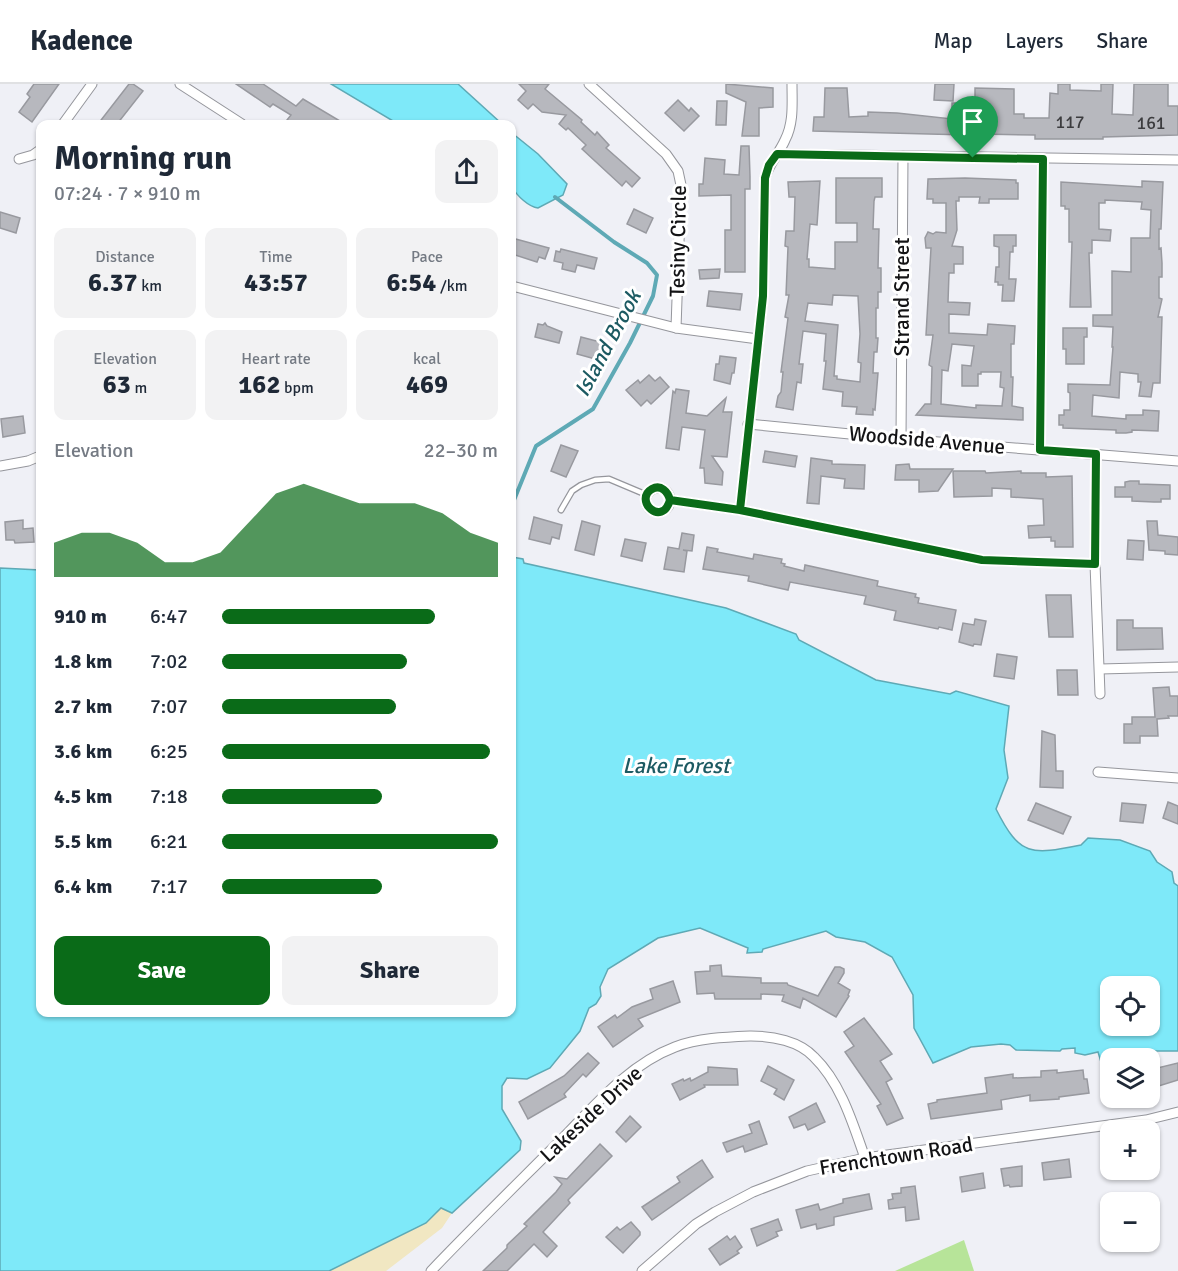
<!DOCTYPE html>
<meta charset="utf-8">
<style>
body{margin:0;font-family:Signika,sans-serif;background:#f2f2f3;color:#1f2937;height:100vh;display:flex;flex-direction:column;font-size:22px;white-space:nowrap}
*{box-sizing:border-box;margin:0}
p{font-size:20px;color:#747a83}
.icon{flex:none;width:33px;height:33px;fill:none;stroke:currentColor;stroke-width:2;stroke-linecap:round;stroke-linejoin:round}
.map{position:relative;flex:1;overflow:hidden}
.sheet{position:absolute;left:36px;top:36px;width:480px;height:897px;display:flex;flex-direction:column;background:#fff;border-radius:12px;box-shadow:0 2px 4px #0004}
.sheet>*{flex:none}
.tools{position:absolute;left:1100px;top:892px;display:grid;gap:12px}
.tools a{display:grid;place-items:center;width:60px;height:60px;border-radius:12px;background:#fff;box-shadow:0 2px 4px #0004;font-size:30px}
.pin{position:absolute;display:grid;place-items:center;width:51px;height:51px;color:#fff;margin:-62px -26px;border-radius:50% 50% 50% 0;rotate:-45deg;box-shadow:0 0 6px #0007}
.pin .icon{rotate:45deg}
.round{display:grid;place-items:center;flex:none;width:63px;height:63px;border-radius:12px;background:#f2f2f3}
.headline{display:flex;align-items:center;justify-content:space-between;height:102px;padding:0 18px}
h1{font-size:33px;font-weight:800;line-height:45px}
.stats{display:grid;grid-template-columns:repeat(3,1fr);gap:9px;height:102px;padding:6px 18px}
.stats div{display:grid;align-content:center;border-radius:12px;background:#f2f2f3;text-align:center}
.stats b{font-size:26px;font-weight:800}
.stats small{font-size:16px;font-weight:400}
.stats p{font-size:16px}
.chart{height:168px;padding:12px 18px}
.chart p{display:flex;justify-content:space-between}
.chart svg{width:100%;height:108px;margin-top:6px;fill:#0a6b18;opacity:.7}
.cta{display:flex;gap:12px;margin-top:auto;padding:12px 18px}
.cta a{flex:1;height:69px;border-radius:12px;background:#0a6b18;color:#fff;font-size:24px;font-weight:800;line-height:69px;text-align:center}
.cta a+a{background:#f2f2f3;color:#1f2937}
ul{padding:0 18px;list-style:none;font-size:20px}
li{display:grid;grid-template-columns:96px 72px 1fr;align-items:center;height:45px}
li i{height:15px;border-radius:8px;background:#0a6b18}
header{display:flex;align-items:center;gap:36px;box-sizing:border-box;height:84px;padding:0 30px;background:#fff;border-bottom:2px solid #e0e1e3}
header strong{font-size:28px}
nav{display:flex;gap:33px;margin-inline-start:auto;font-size:21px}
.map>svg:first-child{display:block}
.green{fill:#b7e499}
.sand{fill:#f1e7c2}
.water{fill:#7ee9f9;stroke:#5ea9b5;stroke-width:1.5;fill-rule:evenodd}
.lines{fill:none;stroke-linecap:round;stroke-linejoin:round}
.stream{stroke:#5ea9b5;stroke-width:4}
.building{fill:#b7b8be;stroke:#98999f;stroke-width:1.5;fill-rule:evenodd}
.service-casing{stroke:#95969c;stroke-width:7}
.minor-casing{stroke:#95969c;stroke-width:11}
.service{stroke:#fff;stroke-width:4.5}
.minor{stroke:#fff;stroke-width:9}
.route-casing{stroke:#fff;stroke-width:12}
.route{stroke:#0a6b18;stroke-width:8}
.labels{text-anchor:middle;stroke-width:6;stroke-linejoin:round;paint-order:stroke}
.number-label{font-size:18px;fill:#3c3c3f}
.street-label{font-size:21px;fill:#131315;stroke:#fff}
.water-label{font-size:22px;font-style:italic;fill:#1c5a62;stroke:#fff}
</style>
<header>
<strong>Kadence</strong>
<nav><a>Map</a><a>Layers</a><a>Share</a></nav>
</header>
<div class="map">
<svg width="1178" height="1187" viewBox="0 0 1178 1187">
<rect width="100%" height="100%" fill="#eff0f6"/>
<path class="green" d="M964 1156 974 1187H895Z"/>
<path class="sand" d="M441 1124 452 1129 442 1144 386 1187H329L426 1139Z"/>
<g class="water">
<path d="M331 0H458L502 40H398Z"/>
<path d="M512 49 538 70 567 100 563 111 538 124C529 123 517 112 512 103 509 95 511 59 512 49Z"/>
<path d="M512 473 523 475 524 479 726 524 796 550 799 556 876 596 950 610 956 607 1009 622 1004 666 1008 694 996 725C1020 773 1031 771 1081 761L1088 754 1120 756 1150 767 1157 778 1172 788 1174 799 1178 802V967H1142L1132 968 1123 975H1110V986L1104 988 1098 968 1085 971 1075 969V964L1062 965 1060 967 1016 966 1010 961 1001 960 971 963 933 979 914 944 913 911 892 873 865 858 836 853 826 847 763 865 762 868 747 869 748 864 700 844 658 854 608 885 600 903 601 912 596 920 589 924 580 947 550 984 527 995 507 994 502 1002V1025L521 1057 520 1066 452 1129 441 1124 426 1139 329 1187H0V484L40 486V928H512ZM1110 903H1149V942H1110Z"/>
</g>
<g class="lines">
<path class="stream" d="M512 421 536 362 593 325 630 259 653 212 657 191 647 179 614 158 555 113"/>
</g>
<g class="building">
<path d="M34 0H59L32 38 19 28 30 13 27 10Z"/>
<path d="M129 0H133L143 7 117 40H98Z"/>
<path d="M236 0H263L296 22 303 15 345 40H295L287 36 291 31 273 20 270 23Z"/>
<path d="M519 0H549L545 5 582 36 581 38 595 51 597 48 609 61 606 64 640 94 632 103 626 97 622 102 582 65 586 61 568 44 566 46 559 40 566 31 542 28 533 20 528 25 518 16 526 7Z"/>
<path d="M726 0 773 4V23L759 24V52H742L746 18 726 9Z"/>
<path d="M935 0H954L953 17 934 16Z"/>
<path d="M1058 0H1070V6L1101 7V0H1113L1112 30 1133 31 1134 0H1168V22H1178V51L1103 53V55H1035V51L980 50 968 35 967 51 813 47 814 33H824L825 4H847L849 33 868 32V28L897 29 952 35V19H975V4L1014 5V30H1024V34H1049L1050 9 1058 10Z"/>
<path d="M678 16 689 27 691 24 699 32 684 47 665 29Z"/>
<path d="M717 17H727L726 41H716Z"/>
<path d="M741 62H749L750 92V105H745V188H725V146H731V111L699 112V100H703L705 74 725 76 724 90 739 91Z"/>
<path d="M836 94H882V113H875L874 117 873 145H879L878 184H881V208H878V224H876V254H878L877 268H874L873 289H878L875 326 873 325V331L856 330 857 323 842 322 843 308 823 305 826 277H824L826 250 803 247 799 280H803L801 299 797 298 793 326 776 323 778 312 781 308 783 288H781L788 234 785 233 789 211H786L788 163 785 162 786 147H794L795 113H789L788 98 820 97 817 141 810 140 807 175H809V183L835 185V158H857V139H836ZM833 211 858 212 860 250 858 278 861 279 860 298 837 295V292H834L838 241 805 237 808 219 832 221Z"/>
<path d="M965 94 1016 96V99H1018V115H989V119H979L980 113H959V117H956L957 146 952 162 963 163V180H954V189H949L948 218 970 219 969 231 949 230V249L987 251 988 240 1015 242 1014 260H1011V293H1013L1012 322 1023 324V336L916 331 925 320H931L932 283 929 281 933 251H926L931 164H926L925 154 928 148 933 150 936 148 946 149V119H933V115H927L928 95ZM952 260 974 262 971 282 962 281V302H978V290H981V288H1001L1000 303 1004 304 1002 322 976 321V324L941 320 942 286 948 287Z"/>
<path d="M1142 97 1163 98 1161 145H1159V165L1161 164 1162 179V193H1159V214L1162 215 1158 233H1162L1160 299H1153L1151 313 1139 312 1141 298H1138V290L1120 288 1119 314 1093 311 1092 332 1126 335V331H1143V326L1159 327 1158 347 1132 346V348L1126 349H1116V346L1063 344V341H1059V331H1064V326H1070V309L1068 308V300L1110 301 1113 263H1112L1113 243 1093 242V231H1112V187L1131 188V154H1150L1151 126 1141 125 1142 118 1105 116V119H1099V145L1111 146 1110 157 1092 156V169H1089L1091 223H1070L1072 158H1069V125H1065V122H1061V98L1142 103Z"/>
<path d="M634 125 653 134 646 149 627 140Z"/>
<path d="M0 128 20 134 16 149 0 144Z"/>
<path d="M994 151H1016V162H1013V168H1010L1009 195H1016L1014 217H1002L1003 201H998V198H995L996 183H999V163L994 162Z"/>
<path d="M512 154 549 164 545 175 539 173 537 178 512 170Z"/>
<path d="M561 165 597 174 594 185 577 181 575 188 562 185 563 179 554 177 556 167 560 168Z"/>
<path d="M720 185 719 194 700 195 699 186Z"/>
<path d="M709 207 742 210 740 226 707 222Z"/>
<path d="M545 239 547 242 562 248 559 259 535 253 538 240 543 241Z"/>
<path d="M1063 244H1087V253H1084V280H1066V265H1063Z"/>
<path d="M581 253 604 259 599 276 577 270Z"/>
<path d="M720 272 736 274 734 289H732L730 300 714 296 716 280H719Z"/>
<path d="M649 291 655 297 660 293 669 303 651 320 647 316 641 322 626 306 638 296 640 299Z"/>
<path d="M676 305 689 307 686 329 707 332 726 314 723 328H732L727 373 712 372 723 388 722 401 705 399 704 384H700L705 346 682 343 679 366 666 364 673 307 675 309Z"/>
<path d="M23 332 25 349 3 353 1 335Z"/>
<path d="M561 361 578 367 566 393 551 387Z"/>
<path d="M765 367 797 372 795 383 763 378Z"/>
<path d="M811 374 832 377V380L865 381 864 405 844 404 845 395 821 392 819 420 807 419Z"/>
<path d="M909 380 910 385H953L938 407 919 408V396H895L896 381Z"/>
<path d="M953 387H985L986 389 1021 387V389H1046V393L1072 392 1073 463H1055V457H1051V453L1029 454 1028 442 1044 441 1043 415 1011 413V405L992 404V412L954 413Z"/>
<path d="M1130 397H1139V400L1170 401V415H1161V418H1154L1132 417V413H1115V403H1125V398Z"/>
<path d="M534 433 562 441 559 455 552 453 550 460 529 455Z"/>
<path d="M23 436V445L33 444 34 458 15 459 14 456H6L5 438Z"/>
<path d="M582 437 600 442 594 471 575 466Z"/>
<path d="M1147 437H1157L1158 451 1178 453V471L1165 470V467L1149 466Z"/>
<path d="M682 449 694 451 692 467 683 466 687 467 684 488 664 485 668 463 679 465Z"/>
<path d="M625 455 646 459 642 477 621 472Z"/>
<path d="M1128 456 1144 457 1143 476 1127 475Z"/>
<path d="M707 463 718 465 717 468 753 475 754 470 782 475 781 479 785 480 784 482 804 487 805 481 878 497 877 502 916 510 915 513 919 514 918 519 956 526 952 546 939 543 938 545 894 536 896 527 864 520 866 512 790 498 788 506 748 497 749 492 703 485Z"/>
<path d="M1046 511H1071L1073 553H1049Z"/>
<path d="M975 535 986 537 981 561 974 560 973 562 959 558 963 539 974 541Z"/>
<path d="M1117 536H1133V544H1162L1163 565 1117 566Z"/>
<path d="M997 570 1017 573 1014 595 994 592Z"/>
<path d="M1057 586H1077L1078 611H1058Z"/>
<path d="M1169 603 1170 612H1178V632H1168L1169 634 1157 635 1158 652H1140V659H1124V640H1132V633H1155L1153 604Z"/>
<path d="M1042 647 1055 651 1056 687H1063V704L1040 703Z"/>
<path d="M1168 718 1178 722V740L1163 734Z"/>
<path d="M1036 719 1071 733 1063 750 1028 736Z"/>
<path d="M1122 719 1146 721 1143 739 1120 737Z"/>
<path d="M721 881 722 892 761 894V899H787L788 901 818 912 835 883H840L844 885V889L838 899 850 906 848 911 849 912 836 933 803 914 800 924 782 917 784 911 761 910V915H715L714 909 697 910 695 888 710 887V882Z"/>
<path d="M673 897 680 918 638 935 643 942 613 963 598 943 615 931 617 934 632 923 653 915 650 905Z"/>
<path d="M864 934 892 970 880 977 892 995 886 998 903 1034 887 1041 877 1022 881 1020 845 968 854 962 844 948Z"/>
<path d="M588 969 599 979 586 993 583 990 564 1010 566 1013 528 1035 519 1018 564 992Z"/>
<path d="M1178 979V996L1149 1005V986Z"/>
<path d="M768 982 794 996 784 1016 774 1010 777 1005 761 997Z"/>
<path d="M708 983 737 985 738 1001H704L705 1003 680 1016 672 1000 683 995 684 997 690 994 691 997 708 988Z"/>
<path d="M1057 986V989L1083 986 1084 995H1087L1089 1009 1059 1013V1015L1030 1017V1011L1001 1016 1002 1025 931 1035 928 1020 937 1018V1016L987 1009 985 994 1013 990V994L1041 993V987Z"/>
<path d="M816 1019 825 1038 808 1046 805 1040 794 1044 789 1033Z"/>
<path d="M630 1032 641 1043 626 1058 616 1048Z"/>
<path d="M759 1037 767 1060 745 1068 743 1062 727 1068 723 1059 752 1049 749 1041Z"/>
<path d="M600 1060 612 1072 568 1116 570 1119 543 1148 557 1162 547 1173 534 1160 507 1187H483L507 1164V1161L527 1142 524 1140 556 1108 562 1100 555 1093 567 1095Z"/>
<path d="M1069 1075 1071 1093 1044 1096 1042 1079Z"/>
<path d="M702 1076 713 1093 652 1136 642 1123 680 1098 677 1093Z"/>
<path d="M1022 1082V1102L1010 1103 1009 1101 1004 1102 1001 1085Z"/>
<path d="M983 1089 985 1104 962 1108 960 1093Z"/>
<path d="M915 1102 919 1135 906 1137 905 1123 889 1125 888 1116 893 1115 892 1110 901 1109V1104Z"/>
<path d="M869 1110 872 1125 834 1133V1141L817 1145 816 1140 801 1144 796 1126 818 1120 820 1126 843 1119V1115Z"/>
<path d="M778 1135 782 1146 776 1148 778 1152 757 1162 751 1145Z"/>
<path d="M631 1138 640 1148V1151L623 1169 606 1153 617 1143 620 1146Z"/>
<path d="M727 1152 730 1156 735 1152 742 1163 737 1167 739 1169 720 1181 709 1165Z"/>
</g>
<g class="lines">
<g class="service-casing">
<path id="service" d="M561 426 572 407 581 401 595 396 609 395 647 411"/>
</g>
<g class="minor-casing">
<g id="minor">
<path d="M180 0 242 40"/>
<path d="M589 0 666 70 678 87 681 101 676 244"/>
<path d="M63 40 92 0"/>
<path d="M777 70 1178 76"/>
<path d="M19 75 33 71 40 66"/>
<path d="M512 202 676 244 758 255"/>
<path d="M748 340 901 355 1178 377"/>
<path d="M901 355 903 72"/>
<path d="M1040 366 1043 75"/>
<path d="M1096 371 1095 480 1100 610"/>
<path d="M0 382 28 377 40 372"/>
<circle cx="658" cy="416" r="12"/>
<path d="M670 416 740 426 982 476 1095 480"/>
<path d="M740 426 763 212 765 94C769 79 779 70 785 56 794 39 792 19 792 0"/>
<path d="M1100 585 1178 583"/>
<path d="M1098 688 1178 694"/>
<path d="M431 1187C472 1144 514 1103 556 1061 591 1026 627 981 675 963 698 954 726 953 751 952 773 952 799 957 814 973 841 999 853 1040 865 1074"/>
<path d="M642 1187 696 1140 715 1128 753 1108 807 1087 865 1074 1146 1036 1178 1028"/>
</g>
</g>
<use href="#service" class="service"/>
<use href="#minor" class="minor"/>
</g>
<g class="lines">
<g class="route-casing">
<path id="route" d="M973 74 777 70 769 81 765 94 763 212 740 426 670 416C662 444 633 416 652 405 661 400 668 408 670 416L740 426 982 476 1095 480 1096 370 1040 366 1043 75 973 74"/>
</g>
<use href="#route" class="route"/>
</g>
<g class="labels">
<g class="number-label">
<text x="1070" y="44">117</text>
<text x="1151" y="45">161</text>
</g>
<g class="street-label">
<text transform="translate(678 157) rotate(-89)" y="7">Tesiny Circle</text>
<text transform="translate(902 213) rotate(-90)" y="7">Strand Street</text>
<text transform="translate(927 356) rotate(5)" y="7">Woodside Avenue</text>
<text transform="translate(591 1030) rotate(-43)" y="7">Lakeside Drive</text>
<text transform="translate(896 1072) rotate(-9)" y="7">Frenchtown Road</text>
</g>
<g class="water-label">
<text transform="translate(607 259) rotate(-62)" y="8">Island Brook</text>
<text x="676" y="689">Lake Forest</text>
</g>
</g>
</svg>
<div class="tools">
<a><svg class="icon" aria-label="locate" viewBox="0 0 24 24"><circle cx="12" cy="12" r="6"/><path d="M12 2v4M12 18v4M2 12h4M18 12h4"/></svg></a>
<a><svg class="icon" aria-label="layers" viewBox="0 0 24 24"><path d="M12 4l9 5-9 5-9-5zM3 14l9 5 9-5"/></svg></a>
<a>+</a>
<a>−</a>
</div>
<div class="pin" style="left:973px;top:74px;background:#1e9e55"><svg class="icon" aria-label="arrive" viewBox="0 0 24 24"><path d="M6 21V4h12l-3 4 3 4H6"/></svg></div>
<section class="sheet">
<div class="headline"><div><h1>Morning run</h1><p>07:24 · 7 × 910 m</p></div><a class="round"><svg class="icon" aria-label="share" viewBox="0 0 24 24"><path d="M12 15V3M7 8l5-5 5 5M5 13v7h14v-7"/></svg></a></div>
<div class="stats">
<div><p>Distance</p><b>6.37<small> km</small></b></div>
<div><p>Time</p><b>43:57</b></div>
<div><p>Pace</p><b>6:54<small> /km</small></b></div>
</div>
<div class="stats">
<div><p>Elevation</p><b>63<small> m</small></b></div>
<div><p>Heart rate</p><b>162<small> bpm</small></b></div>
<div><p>kcal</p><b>469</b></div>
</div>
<div class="chart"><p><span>Elevation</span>22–30 m</p>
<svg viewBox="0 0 160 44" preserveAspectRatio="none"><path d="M0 44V30L10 26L20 26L30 30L40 38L50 38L60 34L70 22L80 10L90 6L100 10L110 14L120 14L130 14L140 18L150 26L160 30V44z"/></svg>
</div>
<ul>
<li><b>910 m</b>6:47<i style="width:77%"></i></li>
<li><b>1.8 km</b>7:02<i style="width:67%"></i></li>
<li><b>2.7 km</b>7:07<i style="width:63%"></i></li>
<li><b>3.6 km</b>6:25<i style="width:97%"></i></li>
<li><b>4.5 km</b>7:18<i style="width:58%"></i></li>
<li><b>5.5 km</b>6:21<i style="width:100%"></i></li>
<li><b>6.4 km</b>7:17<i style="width:58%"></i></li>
</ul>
<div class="cta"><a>Save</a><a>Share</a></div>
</section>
</div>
